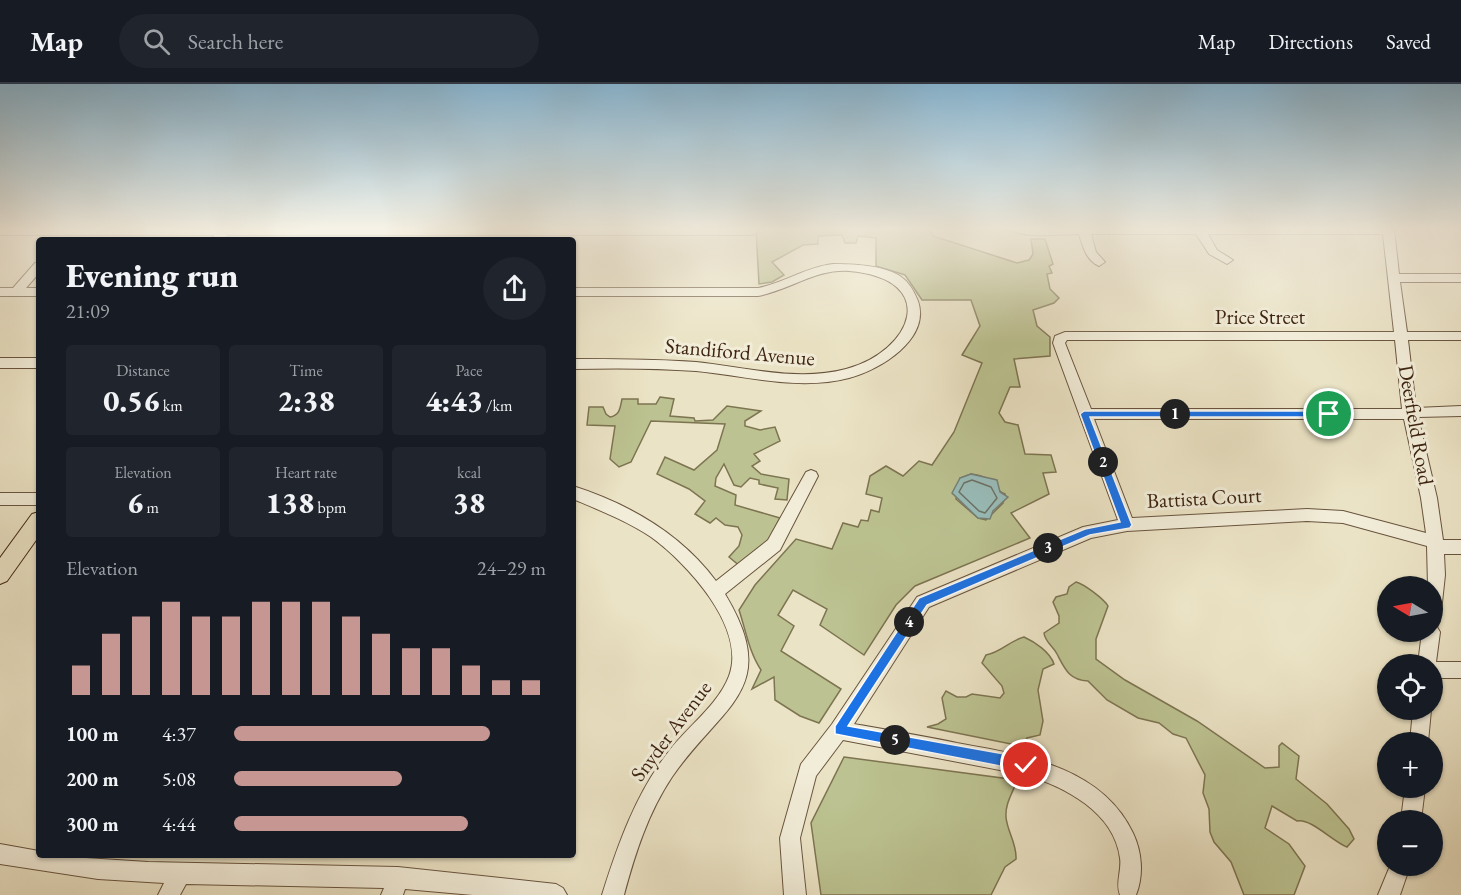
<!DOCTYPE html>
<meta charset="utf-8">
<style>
body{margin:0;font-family:"EB Garamond",serif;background:#20242c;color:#f1f3f6;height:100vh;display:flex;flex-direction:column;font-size:22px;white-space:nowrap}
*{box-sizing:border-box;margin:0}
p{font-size:20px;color:#9ea1a6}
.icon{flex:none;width:33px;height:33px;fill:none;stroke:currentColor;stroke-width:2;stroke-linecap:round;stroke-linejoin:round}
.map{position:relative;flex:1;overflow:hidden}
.side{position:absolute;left:36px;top:153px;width:540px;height:621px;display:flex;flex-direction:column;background:#171b24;border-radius:6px;box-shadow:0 2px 4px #0004}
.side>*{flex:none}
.needle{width:39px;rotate:280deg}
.buttons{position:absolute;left:1377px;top:492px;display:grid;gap:12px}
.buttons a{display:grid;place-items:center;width:66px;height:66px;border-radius:50%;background:#171b24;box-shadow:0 2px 4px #0004;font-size:30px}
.pin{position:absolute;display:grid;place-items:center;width:51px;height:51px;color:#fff;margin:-26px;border:3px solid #fff;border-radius:50%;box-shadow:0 2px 6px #0007}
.km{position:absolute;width:30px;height:30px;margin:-15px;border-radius:50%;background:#222;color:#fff;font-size:16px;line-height:30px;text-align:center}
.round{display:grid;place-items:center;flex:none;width:63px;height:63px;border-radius:32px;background:#20242c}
.summary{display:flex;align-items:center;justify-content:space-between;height:102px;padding:0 30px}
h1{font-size:33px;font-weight:800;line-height:45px}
.metrics{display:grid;grid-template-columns:repeat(3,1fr);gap:9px;height:102px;padding:6px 30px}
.metrics div{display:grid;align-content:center;border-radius:6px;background:#20242c;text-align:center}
.metrics b{font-size:30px;font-weight:800}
.metrics small{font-size:16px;font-weight:400}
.metrics p{font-size:16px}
.chart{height:168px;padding:12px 30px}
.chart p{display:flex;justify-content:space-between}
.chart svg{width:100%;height:108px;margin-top:6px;stroke:#c59692;stroke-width:6}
ul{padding:0 30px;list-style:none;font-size:20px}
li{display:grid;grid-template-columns:96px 72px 1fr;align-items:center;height:45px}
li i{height:15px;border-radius:8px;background:#c59692}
header{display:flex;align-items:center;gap:36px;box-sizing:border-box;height:84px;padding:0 30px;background:#171b24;border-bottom:2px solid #363941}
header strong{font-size:28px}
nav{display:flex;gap:33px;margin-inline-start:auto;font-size:21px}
.search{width:420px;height:54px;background:#20242c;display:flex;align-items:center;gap:15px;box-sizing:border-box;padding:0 21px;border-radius:33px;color:#9ea1a6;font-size:22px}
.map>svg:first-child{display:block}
.green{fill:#bcc291;stroke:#7d7451;stroke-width:1.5;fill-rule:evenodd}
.water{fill:#99bdba;stroke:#758076;stroke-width:1.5}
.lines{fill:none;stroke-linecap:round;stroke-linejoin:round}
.shore{stroke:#6c7166;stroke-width:1.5}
.minor-casing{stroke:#69543e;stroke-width:2}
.major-casing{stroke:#3e2511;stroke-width:2}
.minor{fill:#f2edd9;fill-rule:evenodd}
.major{fill:#ebe3c5;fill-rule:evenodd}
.route{fill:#1a73e8;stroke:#fff;stroke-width:1.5}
.labels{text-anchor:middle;stroke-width:6;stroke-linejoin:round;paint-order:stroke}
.street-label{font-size:21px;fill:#3e2511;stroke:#f2edd9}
</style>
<header>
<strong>Map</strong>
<div class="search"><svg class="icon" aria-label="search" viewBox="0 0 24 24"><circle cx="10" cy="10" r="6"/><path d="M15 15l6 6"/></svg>Search here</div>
<nav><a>Map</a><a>Directions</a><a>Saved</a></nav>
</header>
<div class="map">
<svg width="1461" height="811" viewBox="0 0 1461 811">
<rect width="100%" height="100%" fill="#ebe3c5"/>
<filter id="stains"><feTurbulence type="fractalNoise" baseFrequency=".00333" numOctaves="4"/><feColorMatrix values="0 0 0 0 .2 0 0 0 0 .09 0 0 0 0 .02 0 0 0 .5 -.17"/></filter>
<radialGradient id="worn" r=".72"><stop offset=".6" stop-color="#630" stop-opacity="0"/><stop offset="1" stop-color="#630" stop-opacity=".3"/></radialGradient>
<g class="green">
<path d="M756 145H930L933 152 1017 179 1029 176 1033 170 1031 155H1045L1053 180 1049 182 1052 189 1047 190 1050 205 1059 214 1054 219 1033 226 1037 242 1050 253V272L1014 275 1020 303H1010L999 329 1005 338 1018 341 1025 370 1051 371 1056 388 1043 389 1049 410 1011 429 1030 454 915 502 896 521 864 571 820 541 827 525 793 506 778 531 794 542 781 567 841 605 819 639 800 632 775 616 774 593 752 605 761 586C749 568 746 547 739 526L755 501 796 455 832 465 843 439 858 443 861 436 868 437 871 426 879 428 882 414 866 410 870 392 886 382 903 392 919 377 932 381 954 348 982 279 962 271 980 242 971 216H922L905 191 876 182V154L858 152 856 159H845L842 151 818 152V160L803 161 772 178 784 191 772 198 759 200ZM971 390C996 393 990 404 1005 410L1003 419 986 436 978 434 956 415 960 394Z"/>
<path d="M660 313 674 315 670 332 694 334 695 337 713 336 727 322 761 327 745 337V342L760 346 775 343 780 357 754 370 760 377 752 382 761 390 789 395 787 416 775 415 778 404 759 400V396L750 394 741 403 734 401 724 380 716 394 715 402 736 411 735 421 780 434 768 457 741 483 729 473 739 462 742 451 738 443 725 441 716 434 710 439 695 430 705 417 689 405 657 390 665 373 694 386 717 366 725 340 651 337 631 378 619 383 610 375 615 342 587 341 589 323H603L606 330 610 333C620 331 620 324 622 315H638V320H656Z"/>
<path d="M1076 498C1084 500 1104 515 1108 522L1096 555V575L1125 596 1197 637 1265 684 1279 683V662L1282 659 1299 672 1296 695 1327 720 1349 745 1354 755 1347 763C1332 757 1311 734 1297 737L1272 722 1265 744 1289 760 1305 782 1294 811H1244L1231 778 1214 758 1210 748 1209 725 1203 709 1205 691 1186 654 1173 650 1159 639 1138 634 1107 616 1088 597C1069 596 1065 585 1057 570 1053 562 1045 558 1044 549L1059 539V532L1053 518 1056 513 1067 510 1069 503Z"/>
<path d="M1024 553C1035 558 1050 568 1054 580L1043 585 1038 606 1043 637 1040 651 1027 654 1023 659 1016 661 927 643 938 640 946 635 942 614 946 607 957 613H966L972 610 1000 614 1004 609 1002 602 982 579 986 571C1002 568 1009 557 1024 553Z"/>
<path d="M844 673 1017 696C1013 709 1005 719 1006 733 1007 747 1017 760 1016 775L1005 783 991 811H821L811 739Z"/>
</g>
<path class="water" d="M971 390 997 396 1000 408 1008 413 993 427 990 435 978 434 952 409 960 394Z"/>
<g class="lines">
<path class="shore" d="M972 396 991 403 997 414 985 429 979 427 959 408 964 399Z"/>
<g class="minor-casing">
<g id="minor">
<path d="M0 145H754L758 148 752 151H0Z"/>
<path d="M1010 145H1394L1399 190H1461V198H1400L1407 248H1461V256H1408L1416 324 1461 322V332L1418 333 1437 414 1443 456H1461V470H1444L1445 491 1440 537 1437 543 1440 548 1436 578H1461V594H1432V580H1418L1422 548H1432V502H1428L1427 462 1343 439 1307 437 1127 447 1091 454 929 523 854 640C888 646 923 652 957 659 1023 671 1101 682 1133 749 1142 768 1144 791 1136 811H1120C1115 799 1122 787 1120 774 1114 728 1065 703 1026 691L843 656 816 692 800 754 806 811H784L780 754 801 680 832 640 917 513 1083 443 1118 436 1053 259 1055 252 1065 248H1394L1383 150H1208L1217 166 1233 176 1227 180 1209 170 1196 150H1091L1096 168 1105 178 1099 182C1086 176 1083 163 1079 150 1062 150 1023 155 1010 145ZM1067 256H1395L1402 325H1091L1065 259ZM1094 335H1404L1421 414 1426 449 1343 427 1307 425 1132 434Z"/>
<path d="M39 178V189L26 204H39V212H0V204H13L35 179Z"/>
<path d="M833 180C853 180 882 181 900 192 909 198 914 207 918 217 931 255 880 286 849 294 799 307 747 292 696 287 655 284 614 284 573 285V275C614 275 655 275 696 278 745 283 797 298 846 285 913 267 941 195 849 187 815 185 790 206 758 212H573V204H758C784 199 806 183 833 180Z"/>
<rect x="0" y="274" width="39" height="10"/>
<path d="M811 386 816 388 818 392 780 466 725 510C783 606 721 621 672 693 648 729 635 770 624 811H602C618 760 636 709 669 667 687 643 718 621 729 592 747 544 687 479 651 453 627 437 599 426 573 415V402C629 420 681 450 716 497L768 456 806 388Z"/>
<rect x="0" y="409" width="39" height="12"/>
<path d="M1413 626H1431L1428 658H1410Z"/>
<path d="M1405 704H1425L1421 736H1401Z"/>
<path d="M0 760 39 767V771L148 778 398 783 556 800 563 804 567 811H473L405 805 403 811H381L384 804 186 800 180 811H158L164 799 98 795 0 780Z"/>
<path d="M1390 782H1410L1400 811H1378Z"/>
</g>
</g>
<g class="major-casing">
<g id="major">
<path d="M218 145H232L225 156H211Z"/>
<path d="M39 428V452L7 497 0 500V474L32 430Z"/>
</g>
</g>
<use href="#minor" class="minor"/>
<use href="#major" class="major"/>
</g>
<linearGradient id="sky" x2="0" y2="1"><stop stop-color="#88b8d6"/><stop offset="0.56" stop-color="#f6f2e5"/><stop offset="1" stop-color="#f6f2e5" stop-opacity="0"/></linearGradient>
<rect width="1461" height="259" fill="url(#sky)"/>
<path class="route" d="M1084 327H1329L1333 330 1329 333H1090L1132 441 1130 444 1090 451 927 521 848 642 1026 674 1030 676 1032 681 1030 685 1026 687 835 650V642L919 514 1085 445 1120 438 1080 330Z"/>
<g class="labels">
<g class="street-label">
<text x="1260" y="240">Price Street</text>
<text transform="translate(740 268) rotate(5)" y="7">Standiford Avenue</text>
<text transform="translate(1416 341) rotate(80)" y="7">Deerfield Road</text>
<text transform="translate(1204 414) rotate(-3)" y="7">Battista Court</text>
<text transform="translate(671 647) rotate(-53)" y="7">Snyder Avenue</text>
</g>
</g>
<rect width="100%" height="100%" filter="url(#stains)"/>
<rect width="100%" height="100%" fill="url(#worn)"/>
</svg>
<div class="buttons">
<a><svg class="needle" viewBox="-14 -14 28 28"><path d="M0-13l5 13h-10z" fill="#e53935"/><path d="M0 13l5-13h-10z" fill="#9ea1a6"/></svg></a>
<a><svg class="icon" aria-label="locate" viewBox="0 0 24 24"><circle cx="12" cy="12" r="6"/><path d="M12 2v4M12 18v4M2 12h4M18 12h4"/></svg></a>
<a>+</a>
<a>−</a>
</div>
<div class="pin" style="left:1329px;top:330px;background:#1e9e55"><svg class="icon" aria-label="arrive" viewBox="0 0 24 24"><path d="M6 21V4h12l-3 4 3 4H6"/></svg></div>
<div class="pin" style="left:1026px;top:681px;background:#d93025"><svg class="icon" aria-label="check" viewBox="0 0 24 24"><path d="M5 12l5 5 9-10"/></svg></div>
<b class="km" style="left:1175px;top:330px">1</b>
<b class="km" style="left:1103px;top:378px">2</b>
<b class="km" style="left:1048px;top:464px">3</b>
<b class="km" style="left:909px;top:538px">4</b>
<b class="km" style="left:895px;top:656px">5</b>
<section class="side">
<div class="summary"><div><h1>Evening run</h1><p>21:09</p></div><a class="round"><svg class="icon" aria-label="share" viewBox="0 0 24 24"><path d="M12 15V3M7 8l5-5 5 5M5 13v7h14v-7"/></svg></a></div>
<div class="metrics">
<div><p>Distance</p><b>0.56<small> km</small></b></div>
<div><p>Time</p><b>2:38</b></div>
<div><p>Pace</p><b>4:43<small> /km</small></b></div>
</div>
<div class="metrics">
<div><p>Elevation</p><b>6<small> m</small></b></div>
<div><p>Heart rate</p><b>138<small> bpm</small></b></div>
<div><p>kcal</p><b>38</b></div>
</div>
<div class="chart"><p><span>Elevation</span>24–29 m</p>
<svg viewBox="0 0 160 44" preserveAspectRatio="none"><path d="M5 44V32M15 44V19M25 44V12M35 44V6M45 44V12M55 44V12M65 44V6M75 44V6M85 44V6M95 44V12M105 44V19M115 44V25M125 44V25M135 44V32M145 44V38M155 44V38"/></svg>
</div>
<ul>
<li><b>100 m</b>4:37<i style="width:82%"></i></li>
<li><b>200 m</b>5:08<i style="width:54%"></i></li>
<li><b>300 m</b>4:44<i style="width:75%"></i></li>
</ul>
</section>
</div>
